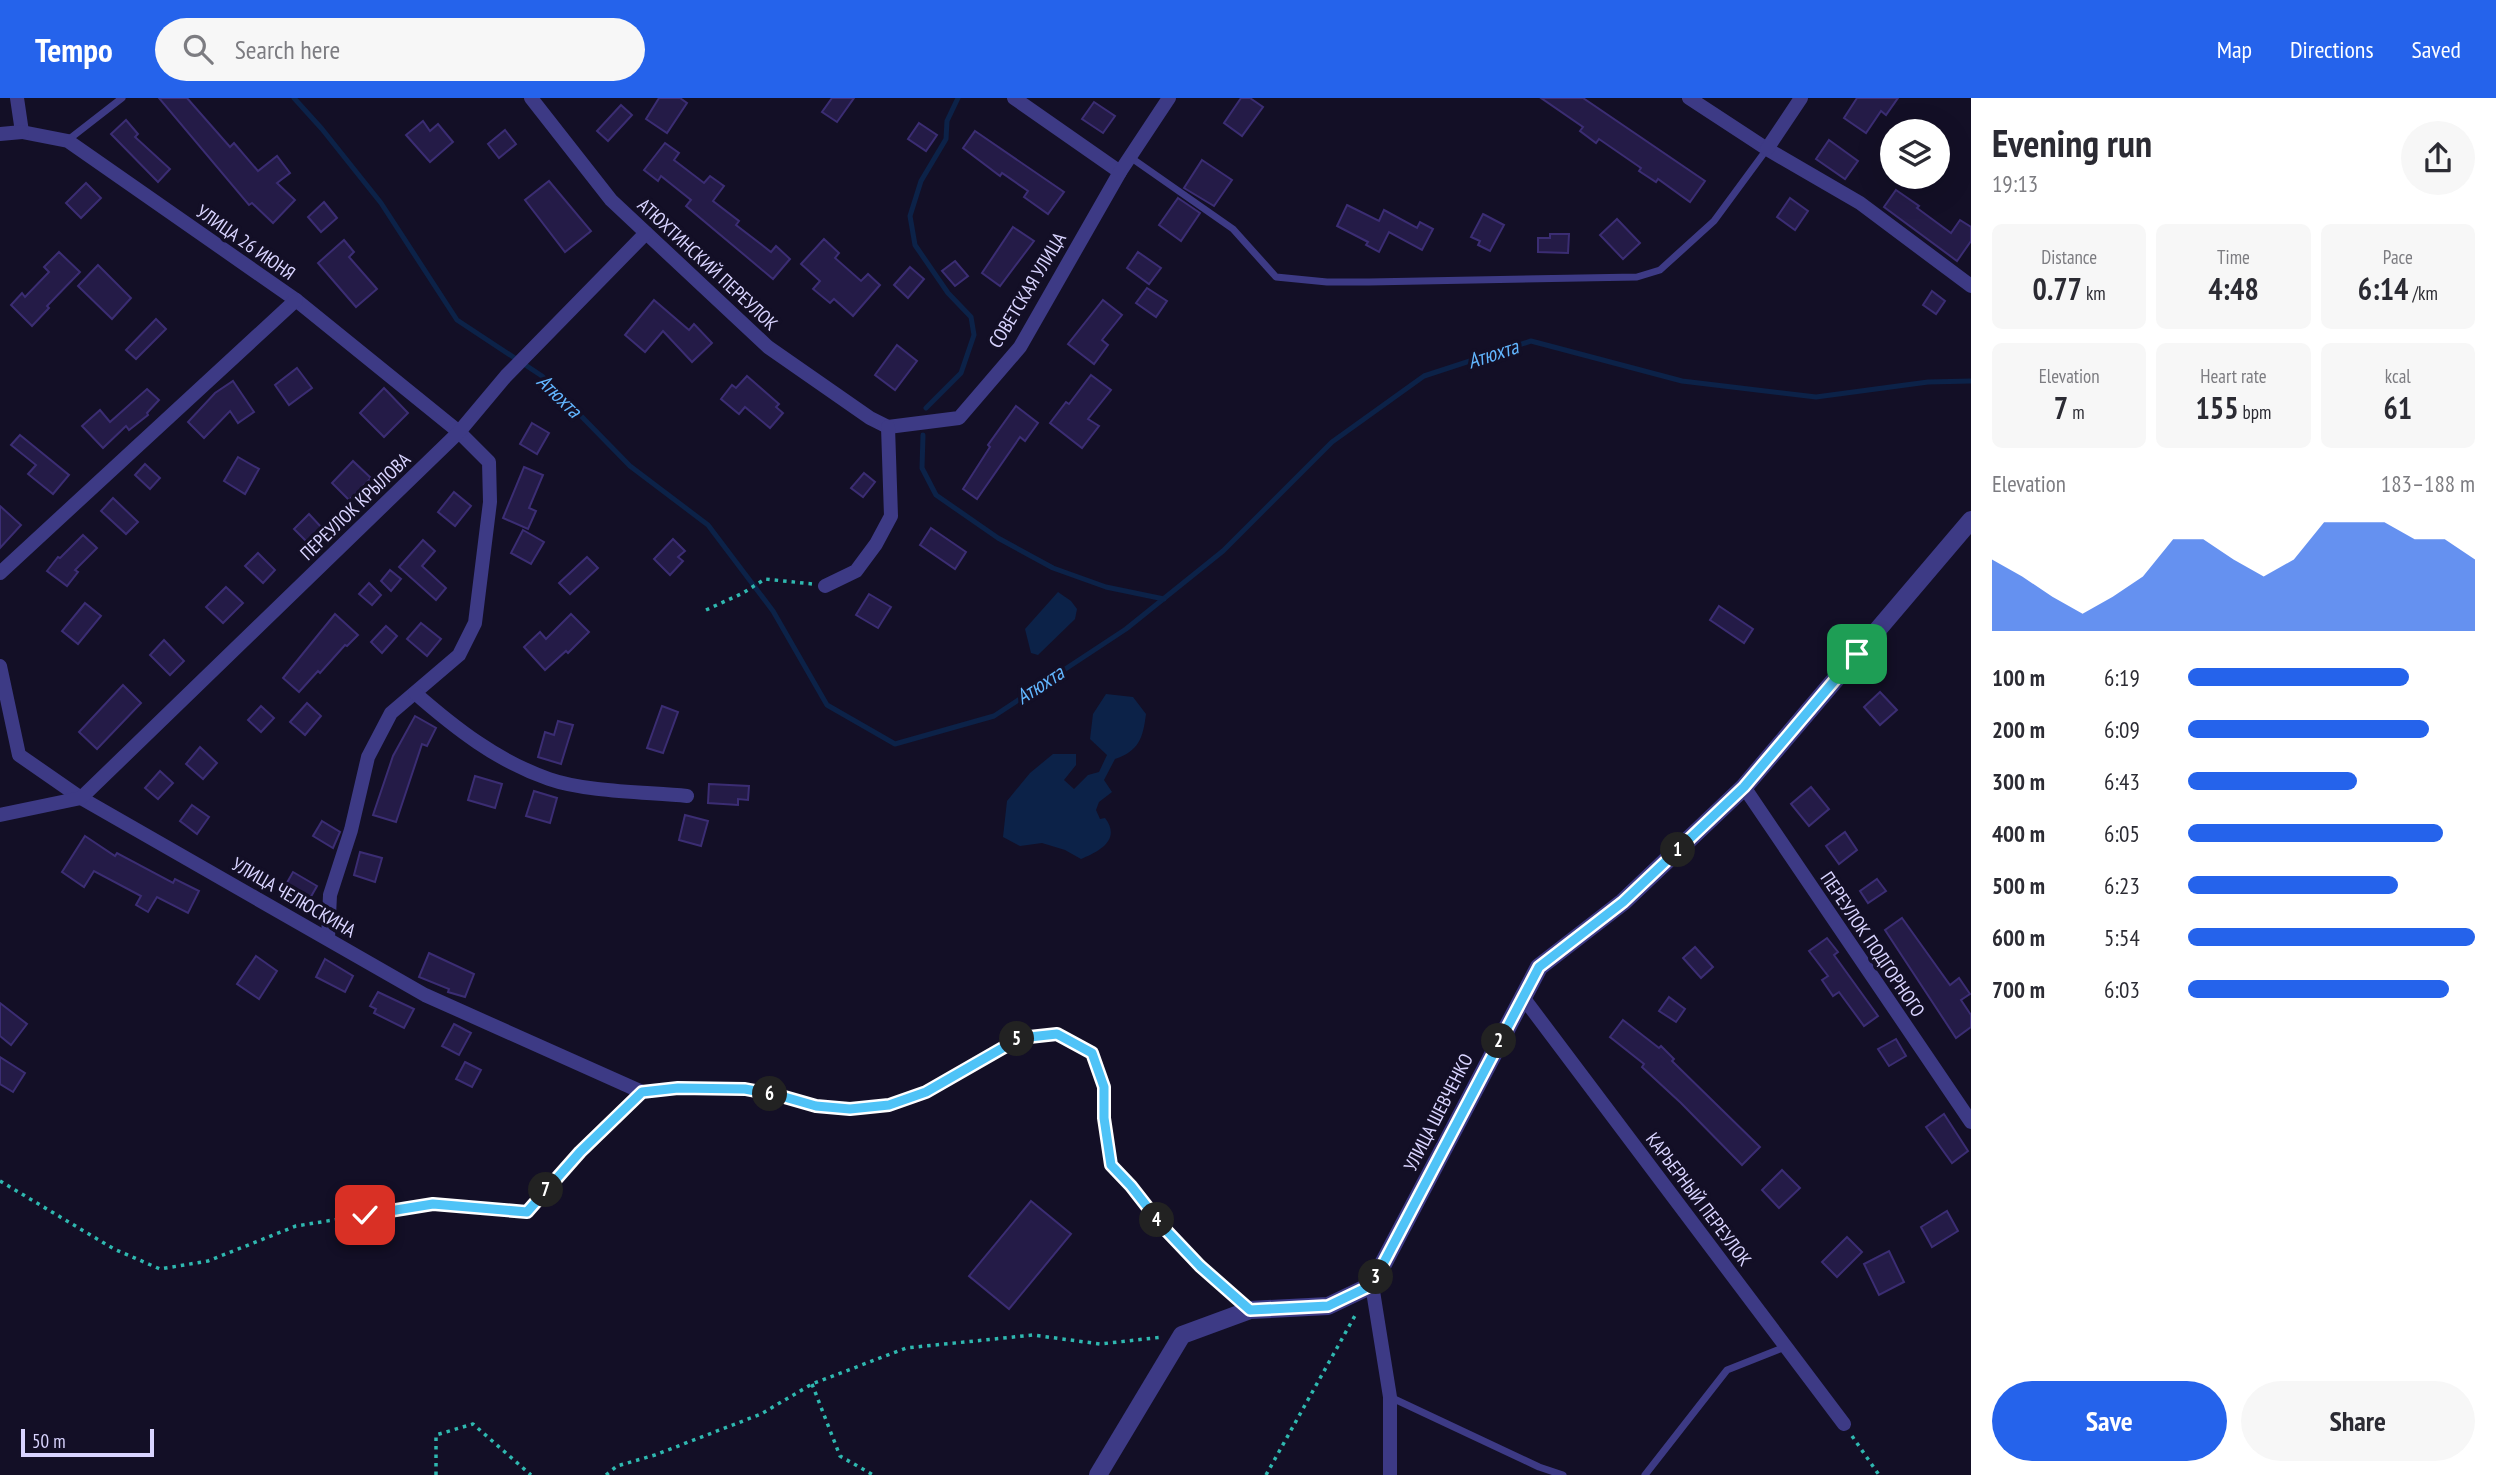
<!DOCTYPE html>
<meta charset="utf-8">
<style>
body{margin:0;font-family:"PT Sans Narrow",sans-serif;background:#f7f7f7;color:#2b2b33;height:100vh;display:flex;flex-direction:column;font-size:26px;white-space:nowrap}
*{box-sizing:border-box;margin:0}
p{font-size:23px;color:#7c7c81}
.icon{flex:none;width:38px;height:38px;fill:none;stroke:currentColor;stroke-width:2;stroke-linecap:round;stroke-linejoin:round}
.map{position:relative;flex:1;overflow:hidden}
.sheet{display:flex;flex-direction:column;background:#fff;width:525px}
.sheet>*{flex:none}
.buttons{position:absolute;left:1880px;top:21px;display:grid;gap:14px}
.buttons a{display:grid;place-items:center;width:70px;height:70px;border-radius:50%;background:#fff;box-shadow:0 7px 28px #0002;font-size:35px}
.scale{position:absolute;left:21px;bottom:18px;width:133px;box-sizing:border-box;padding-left:7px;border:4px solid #d9d4ff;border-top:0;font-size:19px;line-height:24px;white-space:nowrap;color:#d9d4ff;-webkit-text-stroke:5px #130f26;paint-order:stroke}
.pin{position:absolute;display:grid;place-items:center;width:60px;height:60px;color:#fff;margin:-30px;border-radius:14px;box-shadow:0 4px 10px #0006}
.km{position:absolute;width:35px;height:35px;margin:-18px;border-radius:50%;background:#222;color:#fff;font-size:19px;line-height:35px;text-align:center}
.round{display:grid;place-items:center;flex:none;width:74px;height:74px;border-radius:37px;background:#f7f7f7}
.summary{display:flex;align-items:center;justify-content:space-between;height:119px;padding:0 21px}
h1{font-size:38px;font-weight:600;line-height:52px}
.figures{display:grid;grid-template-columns:repeat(3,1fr);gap:10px;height:119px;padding:7px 21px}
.figures div{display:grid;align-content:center;border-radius:10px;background:#f7f7f7;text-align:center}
.figures b{font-size:30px;font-weight:600}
.figures small{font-size:19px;font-weight:400}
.figures p{font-size:19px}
.chart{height:196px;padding:14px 21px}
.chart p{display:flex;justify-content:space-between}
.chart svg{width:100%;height:126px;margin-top:7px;fill:#2563eb;opacity:.7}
.primary-button{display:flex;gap:14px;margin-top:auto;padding:14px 21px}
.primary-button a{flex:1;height:80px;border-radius:42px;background:#2563eb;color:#fff;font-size:28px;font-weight:600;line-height:80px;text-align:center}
.primary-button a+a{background:#f7f7f7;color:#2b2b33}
ul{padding:0 21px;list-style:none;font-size:23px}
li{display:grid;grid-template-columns:112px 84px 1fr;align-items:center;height:52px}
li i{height:18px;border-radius:9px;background:#2563eb}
header{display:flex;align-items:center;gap:42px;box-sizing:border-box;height:98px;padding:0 35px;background:#2563eb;color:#fff}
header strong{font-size:33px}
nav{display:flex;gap:38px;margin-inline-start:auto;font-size:24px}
.search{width:490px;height:63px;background:#f7f7f7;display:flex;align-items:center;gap:18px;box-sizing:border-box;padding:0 24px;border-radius:38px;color:#7c7c81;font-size:26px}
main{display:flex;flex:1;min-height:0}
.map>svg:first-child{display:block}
.water{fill:#0c2248}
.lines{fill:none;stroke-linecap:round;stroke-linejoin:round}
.stream{stroke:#0c2248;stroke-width:5}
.building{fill:#241b47;stroke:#3b2d73;stroke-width:2}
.path{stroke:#2fb8b0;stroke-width:3.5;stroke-dasharray:3.5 5;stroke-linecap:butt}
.service{stroke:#3d3a85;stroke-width:7}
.minor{stroke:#3d3a85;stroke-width:14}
.tertiary{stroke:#3d3a85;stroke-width:18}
.route-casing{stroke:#fff;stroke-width:14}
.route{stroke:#4fc3f7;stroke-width:9}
.labels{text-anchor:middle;stroke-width:7;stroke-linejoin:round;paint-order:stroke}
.street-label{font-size:19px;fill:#d9d4ff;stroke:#130f26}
.water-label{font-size:21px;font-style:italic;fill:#62b6ff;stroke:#130f26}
</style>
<header>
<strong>Tempo</strong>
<div class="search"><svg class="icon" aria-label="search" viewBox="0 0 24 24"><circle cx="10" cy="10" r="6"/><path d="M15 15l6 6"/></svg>Search here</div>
<nav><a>Map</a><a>Directions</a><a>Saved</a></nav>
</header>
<main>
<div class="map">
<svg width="1971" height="1377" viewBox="0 0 1971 1377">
<rect width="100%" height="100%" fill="#130f26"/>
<g class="water">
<path d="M1058 494 1071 503 1077 511 1075 521 1038 557 1031 555 1025 531Z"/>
<path d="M1106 596 1133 599 1146 616C1143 640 1139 653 1115 661L1104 682 1112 694 1099 704 1096 712 1100 721 1105 720C1122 742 1098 754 1081 761L1065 752 1042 745 1020 748 1003 739 1007 703 1030 675 1053 656H1076V667L1064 682 1074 691 1088 677 1099 674 1107 657 1090 641 1093 616Z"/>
</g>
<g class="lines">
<g class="stream">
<path d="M294 0 322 31 381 105 457 222 542 278 630 368 708 427 773 513 827 607 895 646 994 618 1126 531 1223 453 1332 344 1424 278 1531 243 1682 283 1816 299 1928 284 1971 283"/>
<path d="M926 310 961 275 974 237 971 219 948 195 915 147 910 118 921 83 946 41 947 23 958 0"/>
<path d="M923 337 922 370 936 397 998 440 1053 470 1106 489 1164 501"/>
</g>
</g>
<g class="building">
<path d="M159 0H187L230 49 234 45 258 73 277 58 290 75 277 85 295 102 273 125 252 105 249 107Z"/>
<path d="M659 0H680L687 5 667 35 646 21Z"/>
<path d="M832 0H854L837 24 822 14Z"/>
<path d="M1241 0H1250L1263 9 1242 38 1224 25Z"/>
<path d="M1541 0H1583L1705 83 1690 104 1658 81 1656 84 1639 73 1641 70 1599 41 1596 45 1580 33 1583 29Z"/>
<path d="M1857 0H1898L1886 17 1881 13 1866 35 1844 20Z"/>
<path d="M1094 4 1115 18 1103 35 1082 21Z"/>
<path d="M621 7 632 17 608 43 597 33Z"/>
<path d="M126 22 138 36 135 39 170 71 158 84 111 36Z"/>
<path d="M423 23 430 33 438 26 453 44 430 64 406 37Z"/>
<path d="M919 25 937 37 926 53 908 41Z"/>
<path d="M505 32 516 46 499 60 488 46Z"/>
<path d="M975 33 1064 94 1048 116 1024 99 1028 93 1002 75 1000 78 963 50Z"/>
<path d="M1829 42 1858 63 1845 81 1816 61Z"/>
<path d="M665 45 679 55 674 62 704 85 710 78 724 88 713 103 739 123 736 127 771 154 776 148 790 161 773 181 686 108 691 102 661 78 658 83 644 72Z"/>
<path d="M1202 62 1232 82 1214 108 1184 90Z"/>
<path d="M549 83 591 133 565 154 525 102Z"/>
<path d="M86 85 101 100 81 120 66 105Z"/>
<path d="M1896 92 1919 108 1917 110 1951 135 1960 122 1971 129V143L1957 163 1884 109Z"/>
<path d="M1178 100 1200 115 1181 143 1159 127Z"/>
<path d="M1790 100 1808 113 1795 132 1777 119Z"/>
<path d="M324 104 337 120 321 134 308 119Z"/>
<path d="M1347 107 1379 123 1384 112 1417 130 1420 124 1433 131 1422 152 1389 134 1379 154 1366 147 1368 144 1337 128Z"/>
<path d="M1483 116 1504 127 1490 153 1478 147 1480 143 1471 139Z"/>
<path d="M1617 121 1640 145 1623 161 1600 137Z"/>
<path d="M1013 129 1034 143 1000 188 982 175Z"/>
<path d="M1550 136H1569L1568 155 1538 154V140H1550Z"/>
<path d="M824 141 839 155 835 160 861 183 868 176 880 187 853 218 834 201 830 205 813 191 820 183 801 166Z"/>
<path d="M344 142 354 154 349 159 377 191 356 209 318 165Z"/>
<path d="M59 154 80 174 47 208 49 210 32 228 11 207 22 195 25 199 49 174 44 169Z"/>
<path d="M1138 154 1161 170 1149 186 1127 170Z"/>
<path d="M955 163 968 178 955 188 942 173Z"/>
<path d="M98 167 131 200 112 221 78 188Z"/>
<path d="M910 169 924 181 908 200 894 187Z"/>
<path d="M1147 190 1167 203 1156 219 1136 205Z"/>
<path d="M1932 193 1945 203 1936 216 1923 207Z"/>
<path d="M654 202 689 232 694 226 712 245 692 264 663 233 645 254 625 237Z"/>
<path d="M1103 202 1122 217 1102 242 1108 247 1094 266 1068 246Z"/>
<path d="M156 221 166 231 136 261 126 252Z"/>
<path d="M897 247 917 263 895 292 875 277Z"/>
<path d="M297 270 312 290 289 307 275 287Z"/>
<path d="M1091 277 1111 292 1088 321 1099 328 1082 350 1050 325 1066 304 1069 306Z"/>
<path d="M747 278 779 306 776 309 783 315 770 330 745 309 739 316 721 301 732 287 736 290Z"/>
<path d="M233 283 254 314 238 325 230 313 204 340 188 324 215 295Z"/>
<path d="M384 290 408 315 384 339 360 315Z"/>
<path d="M147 291 159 302 147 315 148 317 129 332 126 328 103 350 82 328 100 312 110 324Z"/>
<path d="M1016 308 1038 325 1025 343 1020 339 977 401 963 391 990 349 988 347Z"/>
<path d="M532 325 549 335 537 356 520 346Z"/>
<path d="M20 337 69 377 53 396 28 376 36 367 11 347Z"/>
<path d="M238 359 259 371 245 396 224 383Z"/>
<path d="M353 363 371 380 349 402 332 385Z"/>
<path d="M145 366 160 380 150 391 135 377Z"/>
<path d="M524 369 543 377 529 410 536 413 528 431 503 420Z"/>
<path d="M864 375 875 384 863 399 851 390Z"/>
<path d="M454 394 471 408 455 428 438 414Z"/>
<path d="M113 400 138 424 126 436 101 413Z"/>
<path d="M0 408 21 427 0 450Z"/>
<path d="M309 416 323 431 309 446 294 431Z"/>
<path d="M931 430 966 454 955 471 920 447Z"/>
<path d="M523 432 544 444 531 466 511 455Z"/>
<path d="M83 437 97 450 75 472 78 474 67 488 47 473 58 459 60 460Z"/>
<path d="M673 441 685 453 678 459 683 463 670 477 654 461Z"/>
<path d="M423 442 435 453 422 468 446 490 436 502 399 469Z"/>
<path d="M258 455 275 472 263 485 245 468Z"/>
<path d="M587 459 598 470 570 496 559 485Z"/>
<path d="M390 472 401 481 391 493 381 483Z"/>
<path d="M369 485 381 497 372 507 359 496Z"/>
<path d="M226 489 243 505 223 525 206 509Z"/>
<path d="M869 496 891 509 878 530 856 517Z"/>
<path d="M85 505 101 518 78 546 62 533Z"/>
<path d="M1719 508 1753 531 1744 545 1710 522Z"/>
<path d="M335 516 358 537 347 548 345 547 320 575 318 573 299 594 283 580Z"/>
<path d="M571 516 589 534 568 555 566 553 545 572 524 549 540 534 546 541Z"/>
<path d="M421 525 441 541 427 558 407 541Z"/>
<path d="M386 528 397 538 382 555 371 544Z"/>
<path d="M164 542 184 563 170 577 150 557Z"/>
<path d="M123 587 141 605 97 651 79 634Z"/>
<path d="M1880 594 1897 612 1880 627 1864 609Z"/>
<path d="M307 605 321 618 305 637 290 624Z"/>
<path d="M261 608 274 620 261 634 248 622Z"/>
<path d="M662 608 678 614 663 655 647 650Z"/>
<path d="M415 618 436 630 427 648 422 646 396 724 373 717 393 658Z"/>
<path d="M558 623 573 627 561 666 538 659 545 634 554 637Z"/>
<path d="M200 649 217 665 203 681 186 666Z"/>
<path d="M160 673 173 685 158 701 145 690Z"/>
<path d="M475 678 502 686 495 710 468 702Z"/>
<path d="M709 686 749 688 748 702 738 701V707L708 705Z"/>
<path d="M1811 689 1829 711 1809 728 1791 706Z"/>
<path d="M534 693 557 700 550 725 526 718Z"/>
<path d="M192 707 209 719 197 736 180 723Z"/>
<path d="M685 717 708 723 701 748 679 742Z"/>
<path d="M322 723 340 734 333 750 313 738Z"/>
<path d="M1845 734 1857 752 1839 766 1826 748Z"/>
<path d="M85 738 115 758 117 755 173 785 175 781 199 793 188 815 157 799 148 814 136 807 141 798 94 773 84 789 62 774Z"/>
<path d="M360 754 382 760 375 784 354 777Z"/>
<path d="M293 774 317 788 304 811 280 797Z"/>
<path d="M1877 781 1886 793 1868 805 1860 793Z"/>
<path d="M1902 820 1950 887 1959 880 1970 896 1961 902 1971 917V929L1956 940 1885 832Z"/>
<path d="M1827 840 1838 854 1834 857 1878 918 1864 928 1839 894 1833 898 1822 882 1828 878 1809 853Z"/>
<path d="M1695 849 1713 869 1701 880 1683 860Z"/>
<path d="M429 855 474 876 465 899 448 894 449 891 419 879Z"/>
<path d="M256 858 277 873 259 901 237 886Z"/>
<path d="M325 861 353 878 345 894 316 879Z"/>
<path d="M378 894 414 911 404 930 374 915 376 911 370 908Z"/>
<path d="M1669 899 1685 911 1676 924 1659 913Z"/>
<path d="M0 905 27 926 11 947 0 938Z"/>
<path d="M1623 922 1659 950 1661 948 1674 961 1672 963 1760 1049 1742 1067 1681 1005 1642 969 1644 966 1610 939Z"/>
<path d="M454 926 471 935 459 957 442 948Z"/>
<path d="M1896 941 1906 958 1889 968 1878 951Z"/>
<path d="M0 959 25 975 13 994 0 986Z"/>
<path d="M465 964 481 972 472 989 456 981Z"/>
<path d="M1944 1016 1968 1053 1952 1065 1926 1029Z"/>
<path d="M1782 1072 1800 1090 1779 1110 1762 1092Z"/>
<path d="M1031 1103 1071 1136 1009 1211 969 1178Z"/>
<path d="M1947 1113 1958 1133 1932 1149 1921 1129Z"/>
<path d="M1847 1139 1862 1154 1837 1179 1822 1164Z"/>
<path d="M1889 1153 1904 1184 1879 1197 1864 1166Z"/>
</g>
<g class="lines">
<g class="path">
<path d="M706 512 743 495 765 481 813 486"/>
<path d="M658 992 678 990 745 991 781 998 816 1008 850 1011 889 1007 926 994 1020 940 1057 936 1092 955 1104 989V1020L1111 1067 1131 1088 1163 1129 1200 1168 1236 1199"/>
<path d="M0 1083 114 1151 160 1171 208 1163 296 1128 433 1106 527 1114 580 1053 630 1006"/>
<path d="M812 1286 840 1358 873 1377"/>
<path d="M1852 1338 1879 1377"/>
<path d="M436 1377V1337L473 1326 531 1377"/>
<path d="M606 1377 617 1368 655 1357 761 1316 812 1286 906 1250 1033 1237 1100 1246 1163 1239"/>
<path d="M1266 1377 1357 1214"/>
</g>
<g class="service">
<path d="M68 42 122 0"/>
<path d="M1130 59 1233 131 1276 179 1327 184H1369L1637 179 1660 172 1714 123 1767 51"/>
<path d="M1390 1299 1539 1369 1563 1377"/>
<path d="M1645 1377 1727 1272 1785 1249"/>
</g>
<g class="minor">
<path d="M17 0 22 34 68 43 296 202 459 334 489 364 490 404 475 525 459 557 391 615 368 659 351 732 330 797 328 840"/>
<path d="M531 0 611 102 768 249 870 320 888 329"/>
<path d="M1014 0 1120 74"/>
<path d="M1689 0 1767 51 1860 105 1971 188"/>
<path d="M0 36 22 34"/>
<path d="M1767 51 1801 0"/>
<path d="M888 329 959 320 1020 249 1120 74 1169 0"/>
<path d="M0 475 296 202"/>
<path d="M825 488 856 473 876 446 891 418 888 329"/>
<path d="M0 568 19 657 81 700 425 897 642 994"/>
<path d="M415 595C455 630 497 663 549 681 586 694 646 694 687 698"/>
<path d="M1744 689 1971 1024"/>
<path d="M0 717 81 700 459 334 506 278 646 135"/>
<path d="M1522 898 1844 1326"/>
<path d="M1372 1187 1390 1299V1377"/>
</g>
<path class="tertiary" d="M1098 1377 1182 1237 1250 1212 1328 1208 1372 1187 1539 869 1623 804 1744 689 1971 422"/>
</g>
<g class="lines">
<g class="route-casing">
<path id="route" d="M365 1117 433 1106 527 1114 580 1054 642 994 678 990 745 991 781 998 816 1008 850 1011 889 1007 926 994 1020 940 1057 936 1092 955 1104 989V1020L1111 1067 1131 1088 1163 1129 1200 1168 1250 1212 1328 1208 1372 1187 1539 869 1623 804 1744 689 1857 556"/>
</g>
<use href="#route" class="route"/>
</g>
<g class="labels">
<g class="street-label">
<text transform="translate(246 144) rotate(35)" y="7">УЛИЦА 26 ИЮНЯ</text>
<text transform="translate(708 166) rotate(43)" y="7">АТЮХТИНСКИЙ ПЕРЕУЛОК</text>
<text transform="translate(1027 192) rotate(-59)" y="7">СОВЕТСКАЯ УЛИЦА</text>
<text transform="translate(355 408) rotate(-44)" y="7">ПЕРЕУЛОК КРЫЛОВА</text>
<text transform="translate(294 799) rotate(30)" y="7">УЛИЦА ЧЕЛЮСКИНА</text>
<text transform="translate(1873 846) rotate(56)" y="7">ПЕРЕУЛОК ПОДГОРНОГО</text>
<text transform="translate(1438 1014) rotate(-63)" y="7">УЛИЦА ШЕВЧЕНКО</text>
<text transform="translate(1699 1101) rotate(53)" y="7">КАРЬЕРНЫЙ ПЕРЕУЛОК</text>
</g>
<g class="water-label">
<text transform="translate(1493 256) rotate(-18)" y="7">Атюхта</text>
<text transform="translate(559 298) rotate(44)" y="7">Атюхта</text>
<text transform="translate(1040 587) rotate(-33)" y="7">Атюхта</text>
</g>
</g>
</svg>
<div class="buttons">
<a><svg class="icon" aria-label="layers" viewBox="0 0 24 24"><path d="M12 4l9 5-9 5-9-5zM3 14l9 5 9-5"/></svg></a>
</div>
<div class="scale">50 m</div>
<div class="pin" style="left:1857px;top:556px;background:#1e9e55"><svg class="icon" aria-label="arrive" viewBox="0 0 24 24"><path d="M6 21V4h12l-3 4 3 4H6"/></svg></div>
<div class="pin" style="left:365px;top:1117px;background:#d93025"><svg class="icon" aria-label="check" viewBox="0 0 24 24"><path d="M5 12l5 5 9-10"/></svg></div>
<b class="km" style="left:1678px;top:752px">1</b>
<b class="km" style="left:1499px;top:943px">2</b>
<b class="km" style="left:1376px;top:1179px">3</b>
<b class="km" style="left:1157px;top:1122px">4</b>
<b class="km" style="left:1017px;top:941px">5</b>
<b class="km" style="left:770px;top:996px">6</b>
<b class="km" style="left:546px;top:1092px">7</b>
</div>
<section class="sheet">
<div class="summary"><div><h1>Evening run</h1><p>19:13</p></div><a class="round"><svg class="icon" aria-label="share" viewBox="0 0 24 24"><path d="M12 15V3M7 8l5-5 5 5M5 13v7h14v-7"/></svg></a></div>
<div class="figures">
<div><p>Distance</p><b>0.77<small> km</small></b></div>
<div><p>Time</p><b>4:48</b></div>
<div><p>Pace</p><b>6:14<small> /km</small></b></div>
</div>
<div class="figures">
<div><p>Elevation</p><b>7<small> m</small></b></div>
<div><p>Heart rate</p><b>155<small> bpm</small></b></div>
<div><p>kcal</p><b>61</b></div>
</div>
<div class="chart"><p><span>Elevation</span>183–188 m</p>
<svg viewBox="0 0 160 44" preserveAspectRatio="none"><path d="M0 44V19L10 25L20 32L30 38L40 32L50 25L60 12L70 12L80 19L90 25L100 19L110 6L120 6L130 6L140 12L150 12L160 19V44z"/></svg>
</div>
<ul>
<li><b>100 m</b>6:19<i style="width:77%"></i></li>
<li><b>200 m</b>6:09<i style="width:84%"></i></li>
<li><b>300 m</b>6:43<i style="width:59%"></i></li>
<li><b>400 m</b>6:05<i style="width:89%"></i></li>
<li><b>500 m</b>6:23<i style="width:73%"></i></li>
<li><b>600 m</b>5:54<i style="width:100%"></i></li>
<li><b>700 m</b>6:03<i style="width:91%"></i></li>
</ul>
<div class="primary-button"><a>Save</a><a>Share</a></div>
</section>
</main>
